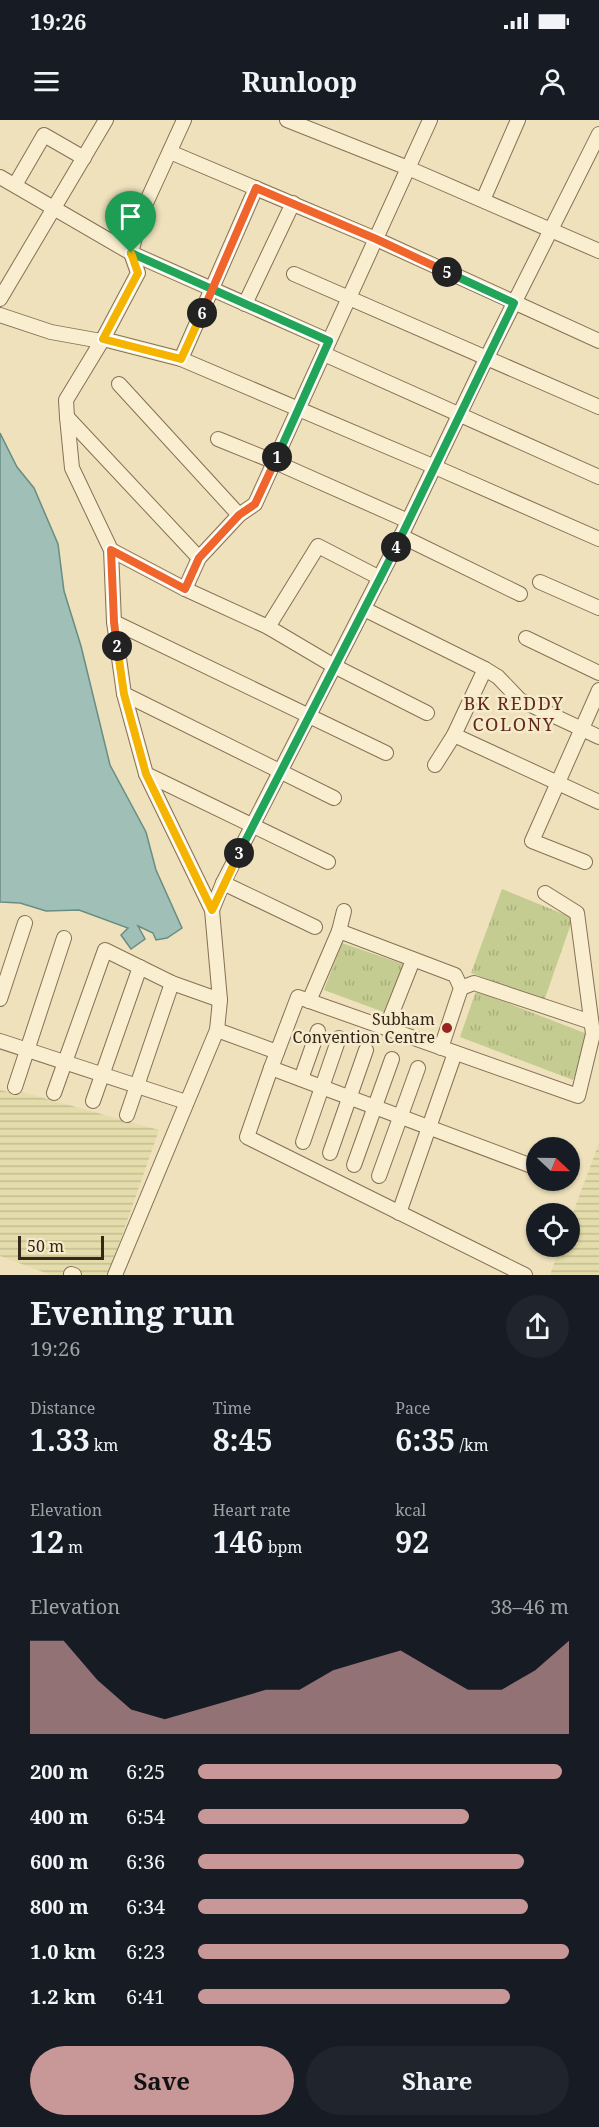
<!DOCTYPE html>
<meta charset="utf-8">
<style>
body{margin:0;font-family:"Noto Serif",serif;background:#20242c;color:#f1f3f6;height:100vh;display:flex;flex-direction:column;font-size:22px;white-space:nowrap}
*{box-sizing:border-box;margin:0}
p{font-size:20px;color:#9ea1a6}
.icon{flex:none;width:33px;height:33px;fill:none;stroke:currentColor;stroke-width:2;stroke-linecap:round;stroke-linejoin:round}
.map{position:relative;height:1155px;overflow:hidden}
.sheet{display:flex;flex-direction:column;background:#171b24;flex:1}
.sheet>*{flex:none}
.needle{width:39px;rotate:112deg}
.tools{position:absolute;left:526px;top:1017px;display:grid;gap:12px}
.tools a{display:grid;place-items:center;width:54px;height:54px;border-radius:50%;background:#171b24;box-shadow:0 2px 4px #0004;font-size:30px}
.scale{position:absolute;left:18px;bottom:15px;width:86px;box-sizing:border-box;padding-left:6px;border:3px solid #35281b;border-top:0;font-size:16px;line-height:21px;white-space:nowrap;color:#35281b;-webkit-text-stroke:4px #f6ebcc;paint-order:stroke}
.pin{position:absolute;display:grid;place-items:center;width:51px;height:51px;color:#fff;margin:-62px -26px;border-radius:50% 50% 50% 0;rotate:-45deg;box-shadow:0 0 6px #0007}
.pin .icon{rotate:45deg}
.km{position:absolute;width:30px;height:30px;margin:-15px;border-radius:50%;background:#222;color:#fff;font-size:16px;line-height:30px;text-align:center}
.round{display:grid;place-items:center;flex:none;width:63px;height:63px;border-radius:32px;background:#20242c}
.overview{display:flex;align-items:center;justify-content:space-between;height:102px;padding:0 30px}
h1{font-size:33px;font-weight:700;line-height:45px}
.metrics{display:grid;grid-template-columns:repeat(3,1fr);gap:9px;height:102px;padding:6px 30px}
.metrics div{display:grid;align-content:center}
.metrics b{font-size:30px;font-weight:700}
.metrics small{font-size:16px;font-weight:400}
.metrics p{font-size:16px}
.chart{height:168px;padding:12px 30px}
.chart p{display:flex;justify-content:space-between}
.chart svg{width:100%;height:108px;margin-top:6px;fill:#c89798;opacity:.7}
.primary-button{display:flex;gap:12px;margin-top:auto;padding:12px 30px}
.primary-button a{flex:1;height:69px;border-radius:36px;background:#c89798;color:#111;font-size:24px;font-weight:700;line-height:69px;text-align:center}
.primary-button a+a{background:#20242c;color:#f1f3f6}
ul{padding:0 30px;list-style:none;font-size:20px}
li{display:grid;grid-template-columns:96px 72px 1fr;align-items:center;height:45px}
li i{height:15px;border-radius:8px;background:#c89798}
.status{display:flex;justify-content:space-between;align-items:center;height:42px;padding:0 30px;background:#171b24;direction:ltr}
.status svg{height:16px;fill:currentColor}
header{display:flex;justify-content:space-between;align-items:center;height:78px;padding:0 30px;background:#171b24;font-size:27px;font-weight:700}
.map>svg:first-child{display:block}
.farmland{fill:url(#farmland-rules)}
.grass{fill:url(#grass-tufts)}
.water{fill:#a0bfb7;stroke:#688d85;stroke-width:1.5}
.lines{fill:none;stroke-linecap:round;stroke-linejoin:round}
.minor-casing{stroke:#867156;stroke-width:16}
.minor{stroke:#f9eecf;stroke-width:14}
.split-1-casing{stroke:#fff;stroke-width:12}
.split-2-casing{stroke:#fff;stroke-width:12}
.split-3-casing{stroke:#fff;stroke-width:12}
.split-4-casing{stroke:#fff;stroke-width:12}
.split-5-casing{stroke:#fff;stroke-width:12}
.split-6-casing{stroke:#fff;stroke-width:12}
.split-7-casing{stroke:#fff;stroke-width:12}
.split-1{stroke:#22a559;stroke-width:8}
.split-2{stroke:#f0652b;stroke-width:8}
.split-3{stroke:#f5b400;stroke-width:8}
.split-4{stroke:#22a559;stroke-width:8}
.split-5{stroke:#22a559;stroke-width:8}
.split-6{stroke:#f0652b;stroke-width:8}
.split-7{stroke:#f5b400;stroke-width:8}
.poi-dot{fill:#962624;stroke:#f6ebcc;stroke-width:2}
.labels{text-anchor:middle;stroke-width:5;stroke-linejoin:round;paint-order:stroke}
.poi-label{font-size:16px;fill:#35281b;stroke:#f6ebcc;text-anchor:end}
.neighbourhood-label{font-size:18px;letter-spacing:1.5px;fill:#632a19;stroke:#f6ebcc}
</style>
<div class="status"><b>19:26</b><svg viewBox="0 0 49 12"><path d="M0 12V9h3v3zM5 12V6h3v6zM10 12V3h3v9zM15 12V0h3v12zM26 1h20v11H26zM47 4h2v5h-2z"/></svg></div>
<header><svg class="icon" aria-label="menu" viewBox="0 0 24 24"><path d="M4 6h16M4 12h16M4 18h16"/></svg>Runloop<svg class="icon" aria-label="person" viewBox="0 0 24 24"><circle cx="12" cy="8" r="4"/><path d="M4 21q1-7 8-7t8 7"/></svg></header>
<div class="map">
<svg width="599" height="1155" viewBox="0 0 599 1155">
<defs>
<pattern id="farmland-rules" width="6" height="5" patternUnits="userSpaceOnUse" patternTransform="scale(1.5)"><rect width="6" height="5" fill="#e4dcaa"/><path d="M0 2.5h6" fill="none" stroke="#c4bd92"/></pattern>
<pattern id="grass-tufts" width="24" height="20" patternUnits="userSpaceOnUse" patternTransform="scale(1.5)"><rect width="24" height="20" fill="#c4cc91"/><path d="M3 7l-1-3M5 7V3M7 7l1-3M15 17l-1-3M17 17v-4M19 17l1-3" fill="none" stroke="#a9af7c"/></pattern>
</defs>
<rect width="100%" height="100%" fill="#eee1bc"/>
<g class="farmland">
<path d="M0 970 8 972 18 971 159 1010 108 1155H51L0 1136Z"/>
<path d="M599 1023V1155H550L560 1127 570 1126V1101Z"/>
</g>
<g class="grass">
<path d="M502 769 573 798 544 881 471 853Z"/>
<path d="M342 823 403 844 386 893 324 870Z"/>
<path d="M476 871 590 915 573 960 460 917Z"/>
</g>
<path class="water" d="M0 313 17 347 34 368 58 424 64 471 81 526 110 645 146 712 156 750 182 808 167 818 156 820 153 813 138 806 145 819 131 829 121 815 128 808 79 790 46 791 20 783 0 782Z"/>
<g class="lines">
<g class="minor-casing">
<g id="minor">
<path d="M287 0 408 48 599 131"/>
<path d="M170 32 376 119 599 221"/>
<path d="M0 57 131 133 329 221"/>
<path d="M15 65 44 15 84 38"/>
<path d="M483 80 518 0"/>
<path d="M294 154 599 287"/>
<path d="M0 179 106 0"/>
<path d="M245 184 293 83"/>
<path d="M0 195 51 212 101 221"/>
<path d="M103 219 181 239 435 347 599 419"/>
<path d="M324 234 599 357"/>
<path d="M181 239 256 68"/>
<path d="M119 264 239 395"/>
<path d="M67 297 199 438"/>
<path d="M218 319 275 342 408 401"/>
<path d="M401 416 520 474"/>
<path d="M111 430 185 469 268 507 334 546 427 593"/>
<path d="M540 462 599 488"/>
<path d="M185 469 199 438 239 395 255 384 430 0"/>
<path d="M364 489 485 549 498 557 520 580 599 617"/>
<path d="M114 502 386 633"/>
<path d="M268 507 318 426 380 458"/>
<path d="M526 518 599 553"/>
<path d="M124 574 334 678"/>
<path d="M454 615 599 682"/>
<path d="M435 645 454 615 485 549"/>
<path d="M146 654 328 742"/>
<path d="M585 742 532 721 599 570"/>
<path d="M223 763 315 807"/>
<path d="M212 790 223 763 401 416 486 239 599 14"/>
<path d="M339 811 455 855 461 868 441 928"/>
<path d="M461 868 474 863 591 902"/>
<path d="M0 879 25 803"/>
<path d="M309 881 339 811 344 791"/>
<path d="M386 908 413 840"/>
<path d="M217 910 277 932"/>
<path d="M0 921 186 982"/>
<path d="M271 948 247 1017 525 1155"/>
<path d="M301 959 318 911"/>
<path d="M15 967 64 818"/>
<path d="M54 973 105 830 172 863 220 880"/>
<path d="M93 981 140 847"/>
<path d="M127 995 172 863"/>
<path d="M303 1022 339 918"/>
<path d="M330 1033 366 930"/>
<path d="M354 1045 392 939"/>
<path d="M537 1048 271 948 298 877 578 976 593 914 577 793 545 773"/>
<path d="M379 1056 418 948"/>
<path d="M399 1093 455 933"/>
<path d="M71 1154 74 1155"/>
<path d="M115 1155 217 910 220 880 212 790 146 654 124 574 114 502 111 430 72 348 67 297 66 280 103 219 138 153 131 133 141 94 184 0"/>
</g>
</g>
<use href="#minor" class="minor"/>
</g>
<g class="lines">
<g class="split-1-casing">
<path id="split-1" d="M131 133 329 221 277 337"/>
</g>
<g class="split-2-casing">
<path id="split-2" d="M117 526 114 502 111 430 185 469 199 438 239 395 255 384 277 337"/>
</g>
<g class="split-3-casing">
<path id="split-3" d="M117 526 124 574 146 654 212 790 239 733"/>
</g>
<g class="split-4-casing">
<path id="split-4" d="M239 733 396 427"/>
</g>
<g class="split-5-casing">
<path id="split-5" d="M396 427 514 183 447 152"/>
</g>
<g class="split-6-casing">
<path id="split-6" d="M202 193 256 68 376 119 447 152"/>
</g>
<g class="split-7-casing">
<path id="split-7" d="M131 133 138 153 103 219 181 239 202 193"/>
</g>
<use href="#split-1" class="split-1"/>
<use href="#split-2" class="split-2"/>
<use href="#split-3" class="split-3"/>
<use href="#split-4" class="split-4"/>
<use href="#split-5" class="split-5"/>
<use href="#split-6" class="split-6"/>
<use href="#split-7" class="split-7"/>
</g>
<circle class="poi-dot" cx="447" cy="908" r="6"/>
<g class="labels">
<g class="poi-label">
<text x="435" y="905">Subham<tspan x="435" dy="18">Convention Centre</tspan></text>
</g>
<g class="neighbourhood-label">
<text x="514" y="590">BK REDDY<tspan x="514" dy="21">COLONY</tspan></text>
</g>
</g>
</svg>
<div class="tools">
<a><svg class="needle" viewBox="-14 -14 28 28"><path d="M0-13l5 13h-10z" fill="#e53935"/><path d="M0 13l5-13h-10z" fill="#9ea1a6"/></svg></a>
<a><svg class="icon" aria-label="locate" viewBox="0 0 24 24"><circle cx="12" cy="12" r="6"/><path d="M12 2v4M12 18v4M2 12h4M18 12h4"/></svg></a>
</div>
<div class="scale">50 m</div>
<div class="pin" style="left:131px;top:133px;background:#1e9e55"><svg class="icon" aria-label="arrive" viewBox="0 0 24 24"><path d="M6 21V4h12l-3 4 3 4H6"/></svg></div>
<b class="km" style="left:277px;top:337px">1</b>
<b class="km" style="left:117px;top:526px">2</b>
<b class="km" style="left:239px;top:733px">3</b>
<b class="km" style="left:396px;top:427px">4</b>
<b class="km" style="left:447px;top:152px">5</b>
<b class="km" style="left:202px;top:193px">6</b>
</div>
<section class="sheet">
<div class="overview"><div><h1>Evening run</h1><p>19:26</p></div><a class="round"><svg class="icon" aria-label="share" viewBox="0 0 24 24"><path d="M12 15V3M7 8l5-5 5 5M5 13v7h14v-7"/></svg></a></div>
<div class="metrics">
<div><p>Distance</p><b>1.33<small> km</small></b></div>
<div><p>Time</p><b>8:45</b></div>
<div><p>Pace</p><b>6:35<small> /km</small></b></div>
</div>
<div class="metrics">
<div><p>Elevation</p><b>12<small> m</small></b></div>
<div><p>Heart rate</p><b>146<small> bpm</small></b></div>
<div><p>kcal</p><b>92</b></div>
</div>
<div class="chart"><p><span>Elevation</span>38–46 m</p>
<svg viewBox="0 0 160 44" preserveAspectRatio="none"><path d="M0 44V6L10 6L20 22L30 34L40 38L50 34L60 30L70 26L80 26L90 18L100 14L110 10L120 18L130 26L140 26L150 18L160 6V44z"/></svg>
</div>
<ul>
<li><b>200 m</b>6:25<i style="width:98%"></i></li>
<li><b>400 m</b>6:54<i style="width:73%"></i></li>
<li><b>600 m</b>6:36<i style="width:88%"></i></li>
<li><b>800 m</b>6:34<i style="width:89%"></i></li>
<li><b>1.0 km</b>6:23<i style="width:100%"></i></li>
<li><b>1.2 km</b>6:41<i style="width:84%"></i></li>
</ul>
<div class="primary-button"><a>Save</a><a>Share</a></div>
</section>
